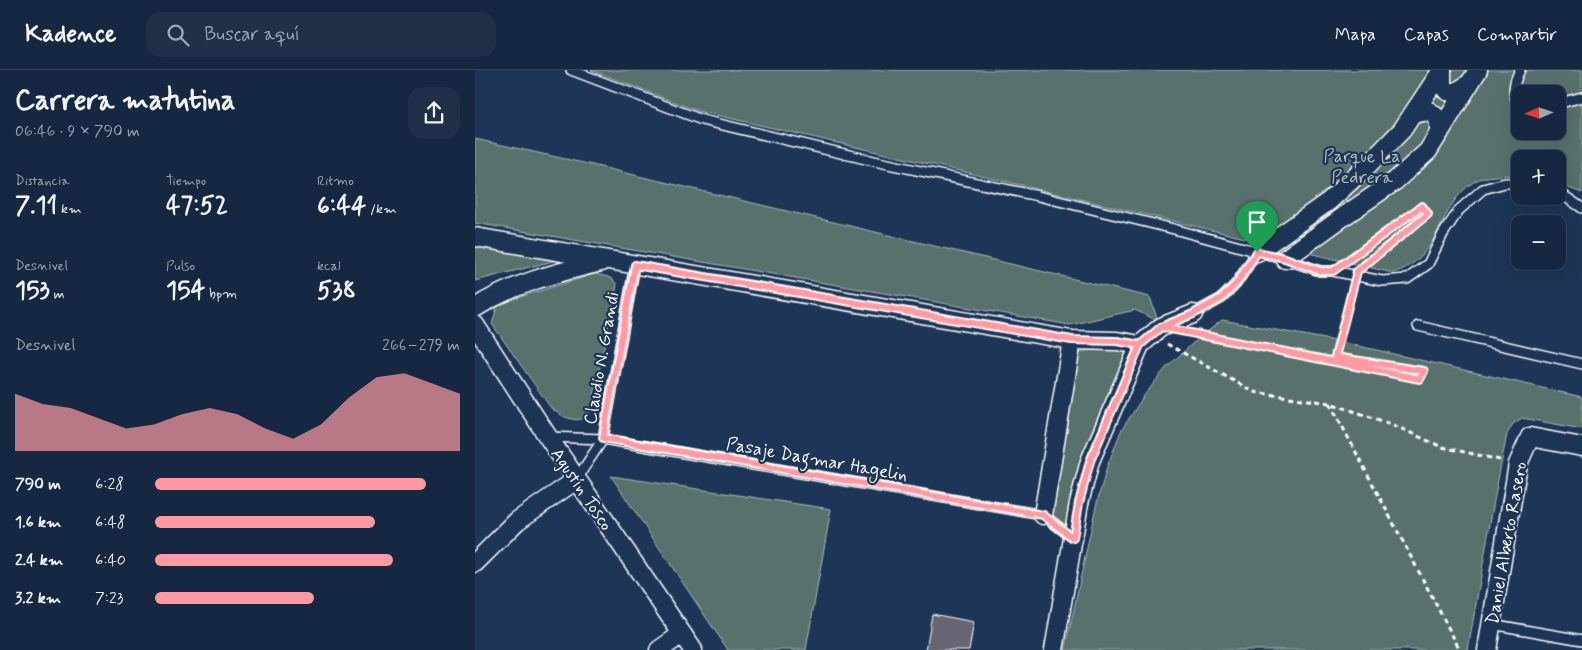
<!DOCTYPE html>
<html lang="es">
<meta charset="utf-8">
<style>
body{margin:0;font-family:Mynerve,sans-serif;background:#1f3048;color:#f1f3f6;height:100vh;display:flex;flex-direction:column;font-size:19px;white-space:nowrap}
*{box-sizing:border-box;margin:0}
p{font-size:16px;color:#9ea6b1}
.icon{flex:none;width:28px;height:28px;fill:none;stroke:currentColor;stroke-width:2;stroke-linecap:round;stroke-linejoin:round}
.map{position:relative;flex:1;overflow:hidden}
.drawer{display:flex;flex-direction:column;background:#162841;width:475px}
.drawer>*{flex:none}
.needle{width:32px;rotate:267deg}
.tools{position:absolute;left:1036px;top:15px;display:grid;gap:10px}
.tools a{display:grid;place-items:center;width:55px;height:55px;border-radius:10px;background:#162841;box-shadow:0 5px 20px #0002,0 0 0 1px #35445a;font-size:25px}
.pin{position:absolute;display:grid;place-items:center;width:42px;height:42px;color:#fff;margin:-51px -21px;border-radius:50% 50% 50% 0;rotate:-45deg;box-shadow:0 0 5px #0007}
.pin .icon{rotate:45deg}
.round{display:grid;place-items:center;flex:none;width:52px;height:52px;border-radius:15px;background:#1f3048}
.head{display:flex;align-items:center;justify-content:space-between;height:85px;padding:0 15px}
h1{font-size:28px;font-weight:700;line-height:38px}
.stats{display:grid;grid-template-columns:repeat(3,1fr);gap:8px;height:85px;padding:5px 15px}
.stats div{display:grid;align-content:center}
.stats b{font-size:25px;font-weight:700}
.stats small{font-size:14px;font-weight:400}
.stats p{font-size:14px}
.chart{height:140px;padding:10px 15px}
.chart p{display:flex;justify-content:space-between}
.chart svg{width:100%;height:90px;margin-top:5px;fill:#ff9aa2;opacity:.7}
ul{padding:0 15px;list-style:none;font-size:16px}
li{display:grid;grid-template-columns:80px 60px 1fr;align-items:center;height:38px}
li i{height:12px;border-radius:6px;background:#ff9aa2}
header{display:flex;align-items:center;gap:30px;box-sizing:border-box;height:70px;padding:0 25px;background:#162841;border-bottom:1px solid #35445a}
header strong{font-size:24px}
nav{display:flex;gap:28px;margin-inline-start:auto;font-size:18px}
.search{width:350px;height:45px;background:#1f3048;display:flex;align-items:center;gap:12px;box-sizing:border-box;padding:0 18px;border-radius:15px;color:#9ea6b1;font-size:19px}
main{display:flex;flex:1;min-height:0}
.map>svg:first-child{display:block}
.green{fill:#58716d;stroke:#acb8b6;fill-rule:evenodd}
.building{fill:#686672;stroke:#fff}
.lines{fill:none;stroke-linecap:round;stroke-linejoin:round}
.service-casing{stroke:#fff;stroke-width:12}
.minor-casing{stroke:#fff;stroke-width:21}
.path{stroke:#fff;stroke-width:3;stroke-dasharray:5 4;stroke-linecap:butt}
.service{stroke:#1d3557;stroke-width:9}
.minor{stroke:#1d3557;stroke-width:18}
.path-bridge{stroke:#fff;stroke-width:3;stroke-dasharray:5 4;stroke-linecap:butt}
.route-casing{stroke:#fff;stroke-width:10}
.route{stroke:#ff9aa2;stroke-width:6}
.labels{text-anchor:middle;stroke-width:4.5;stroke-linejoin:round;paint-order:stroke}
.park-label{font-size:18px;fill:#b4bfbd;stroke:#1d3557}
.street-label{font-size:18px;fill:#fff;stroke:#1d3557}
</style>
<header>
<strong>Kadence</strong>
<div class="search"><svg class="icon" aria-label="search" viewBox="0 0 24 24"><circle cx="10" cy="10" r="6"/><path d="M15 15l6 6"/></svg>Buscar aquí</div>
<nav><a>Mapa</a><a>Capas</a><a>Compartir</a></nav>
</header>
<main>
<section class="drawer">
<div class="head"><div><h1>Carrera matutina</h1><p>06:46 · 9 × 790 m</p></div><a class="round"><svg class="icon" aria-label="share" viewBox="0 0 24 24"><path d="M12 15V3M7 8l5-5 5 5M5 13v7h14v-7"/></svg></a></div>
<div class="stats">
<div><p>Distancia</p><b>7.11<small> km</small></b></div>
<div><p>Tiempo</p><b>47:52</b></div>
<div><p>Ritmo</p><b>6:44<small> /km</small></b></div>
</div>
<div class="stats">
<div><p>Desnivel</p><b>153<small> m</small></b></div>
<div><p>Pulso</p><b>154<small> bpm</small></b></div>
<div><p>kcal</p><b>538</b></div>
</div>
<div class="chart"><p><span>Desnivel</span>266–279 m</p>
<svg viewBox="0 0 160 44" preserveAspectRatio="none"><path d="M0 44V16L10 21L20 23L30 28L40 33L50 31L60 26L70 23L80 26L90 33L100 38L110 31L120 18L130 8L140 6L150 11L160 16V44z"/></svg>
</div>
<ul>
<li><b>790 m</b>6:28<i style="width:89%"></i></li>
<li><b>1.6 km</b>6:48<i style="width:72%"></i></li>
<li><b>2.4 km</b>6:40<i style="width:78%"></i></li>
<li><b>3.2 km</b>7:23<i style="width:52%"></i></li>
</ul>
</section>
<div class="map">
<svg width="1107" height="580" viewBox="0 0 1107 580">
<rect width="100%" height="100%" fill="#1d3557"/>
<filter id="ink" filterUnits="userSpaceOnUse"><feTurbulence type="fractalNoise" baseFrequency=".02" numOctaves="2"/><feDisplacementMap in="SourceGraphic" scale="10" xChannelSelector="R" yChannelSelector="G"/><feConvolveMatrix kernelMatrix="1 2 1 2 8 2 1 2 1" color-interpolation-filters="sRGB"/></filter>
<g filter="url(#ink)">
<g class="green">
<path d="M116 0H1107V123L1083 114 1082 89H1045V106C1034 105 1009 105 1000 111 961 135 969 187 918 203L524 110 223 41ZM1045 24H1082V61H1045Z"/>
<path d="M0 69 113 94 675 227 683 251 660 240 595 255 0 153Z"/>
<path d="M0 177 82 190 0 211Z"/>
<path d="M120 204C129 206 137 206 142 215L116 340C107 358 87 347 76 338L17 254 22 237 32 231Z"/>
<path d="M747 250 866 272 1107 327V359L1047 348 1038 354 1032 364 1020 425 993 580H590L621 436 632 397 646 361 668 327 691 298 717 274Z"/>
<path d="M642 276 656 279 593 457 575 443 605 282Z"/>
<path d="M136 406 356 439 331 580H253Z"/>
</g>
<path class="building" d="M457 544 499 552 494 580H451Z"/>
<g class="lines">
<g class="service-casing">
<g id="service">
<path d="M96 0 227 50 399 91 563 126 695 158 810 189 845 201H858L907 211 932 209 953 194 968 164 984 140 1008 119 1030 113H1045"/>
<path d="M1045 0C1039 11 1036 24 1045 34"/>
<path d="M1082 34 1107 27"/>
<path d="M1082 121 1107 138"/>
<path d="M718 244 747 228 761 214 782 182"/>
<path d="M943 256 1107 294"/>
<path d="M73 367 128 369 568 445 598 468"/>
<path d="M101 410 128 369 160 195"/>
<path d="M1016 554 1107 570"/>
</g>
</g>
<g class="minor-casing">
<g id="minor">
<path d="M967 0V15L972 21 980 23 995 13"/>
<path d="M938 44 954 41 964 49V64"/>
<path d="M0 167 597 270 642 271 665 275"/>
<path d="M782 182 854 131 893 95 927 60 967 0"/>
<path d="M810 189 872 144 920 111 953 81 1003 0"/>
<path d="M0 238C39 213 81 203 126 192"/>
<path d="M0 255 73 367 218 580"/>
<path d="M568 445 597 270"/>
<path d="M0 493 42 451 101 410"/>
<path d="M184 580 207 564"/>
<path d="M579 580 604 433 615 391 665 275 686 257 718 244"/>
<path d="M1012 580 1043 394 1055 367 1107 377"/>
</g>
</g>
<g class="path">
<path d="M874 190 947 136 953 144 890 195"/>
<path d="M718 263 945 309 949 301 860 287"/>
<path d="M692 274 779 322 855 333 916 354 967 377 1025 390"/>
<path d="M855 333 985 580"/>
</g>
<use href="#service" class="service"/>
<use href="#minor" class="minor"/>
<path class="path-bridge" d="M860 287 882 201"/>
</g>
</g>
<g class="lines" filter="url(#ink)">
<g class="route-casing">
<path id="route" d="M782 182 761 214 747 228 718 244 686 257 665 275 642 271 597 270 160 195 128 368 568 445 598 468 604 433 615 391 665 275 686 257 945 309 949 301 860 287 882 201 953 144 947 136 858 201H845L810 188 782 182"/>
</g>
<use href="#route" class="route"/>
</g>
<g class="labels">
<g class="park-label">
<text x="887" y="92">Parque La<tspan x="887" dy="21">Pedrera</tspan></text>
</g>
<g class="street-label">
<text transform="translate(126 288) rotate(-80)" y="6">Claudio N. Grandi</text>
<text transform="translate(342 389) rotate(10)" y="6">Pasaje Dagmar Hagelin</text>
<text transform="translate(107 419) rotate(56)" y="6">Agustín Tosco</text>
<text transform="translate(1031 473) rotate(-80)" y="6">Daniel Alberto Rasero</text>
</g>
</g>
</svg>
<div class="tools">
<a><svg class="needle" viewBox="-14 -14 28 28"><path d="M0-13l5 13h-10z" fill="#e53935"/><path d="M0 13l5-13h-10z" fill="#9ea6b1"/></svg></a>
<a>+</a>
<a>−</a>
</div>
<div class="pin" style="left:782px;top:182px;background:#1e9e55"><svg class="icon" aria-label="arrive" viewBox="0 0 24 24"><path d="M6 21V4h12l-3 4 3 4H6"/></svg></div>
</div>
</main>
